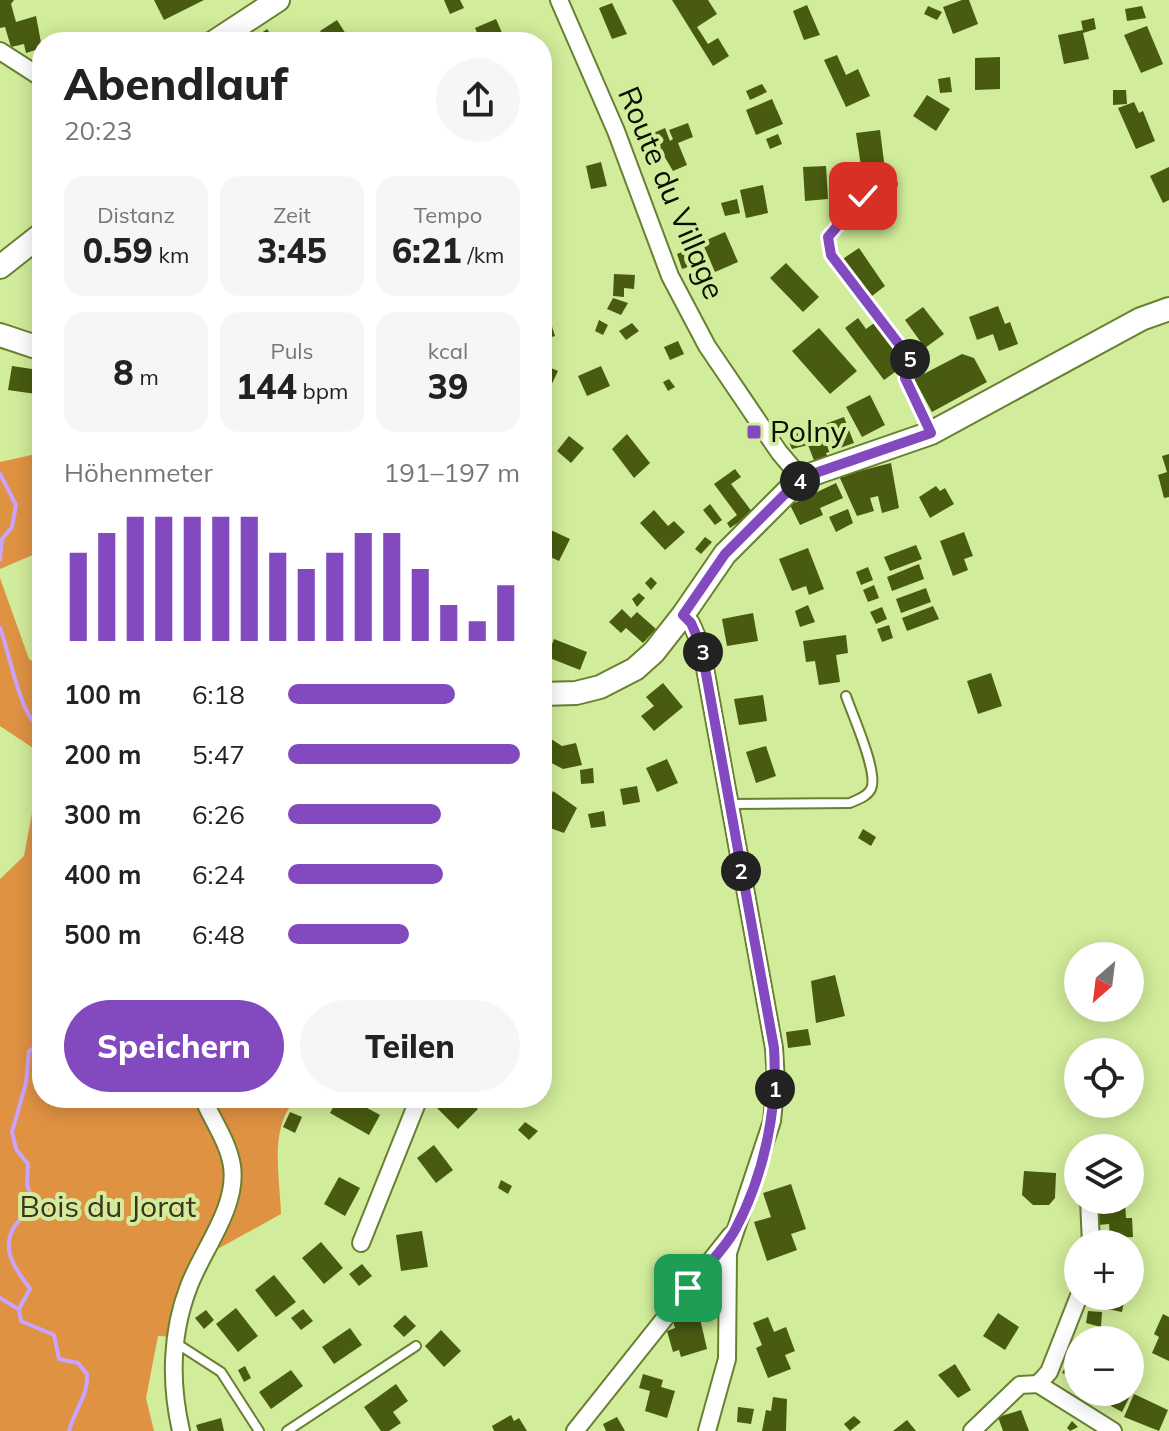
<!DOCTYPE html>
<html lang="de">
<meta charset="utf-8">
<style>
body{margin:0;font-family:Mulish,sans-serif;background:#f6f6f6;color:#222;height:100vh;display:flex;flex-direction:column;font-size:30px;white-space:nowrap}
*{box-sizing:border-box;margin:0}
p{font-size:26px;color:#767676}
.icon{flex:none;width:44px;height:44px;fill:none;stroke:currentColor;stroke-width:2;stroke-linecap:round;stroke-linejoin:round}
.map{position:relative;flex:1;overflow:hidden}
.details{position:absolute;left:32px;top:32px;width:520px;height:1076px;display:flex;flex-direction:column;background:#fff;border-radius:32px;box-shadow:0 4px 20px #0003}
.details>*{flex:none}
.needle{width:52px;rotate:208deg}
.fabs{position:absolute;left:1064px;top:942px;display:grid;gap:16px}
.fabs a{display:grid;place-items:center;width:80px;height:80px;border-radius:50%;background:#fff;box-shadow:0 4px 20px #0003;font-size:40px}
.pin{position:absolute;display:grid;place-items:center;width:68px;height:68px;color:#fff;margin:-34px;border-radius:16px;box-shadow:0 4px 12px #0006}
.km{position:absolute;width:40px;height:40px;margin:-20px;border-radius:50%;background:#222;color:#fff;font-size:22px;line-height:40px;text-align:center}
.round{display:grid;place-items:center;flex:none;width:84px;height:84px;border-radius:42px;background:#f6f6f6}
.headline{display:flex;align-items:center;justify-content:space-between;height:136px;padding:0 32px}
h1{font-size:44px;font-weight:800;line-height:60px}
.figures{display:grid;grid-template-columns:repeat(3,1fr);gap:12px;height:136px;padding:8px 32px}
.figures div{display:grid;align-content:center;border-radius:20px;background:#f6f6f6;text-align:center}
.figures b{font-size:34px;font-weight:800}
.figures small{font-size:22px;font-weight:400}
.figures p{font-size:22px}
.chart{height:224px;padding:16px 32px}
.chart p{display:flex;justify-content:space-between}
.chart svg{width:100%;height:144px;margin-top:8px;stroke:#8349bf;stroke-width:6}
.primary-button{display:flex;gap:16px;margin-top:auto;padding:16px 32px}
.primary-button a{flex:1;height:92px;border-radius:48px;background:#8349bf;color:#fff;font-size:32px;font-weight:800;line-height:92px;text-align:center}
.primary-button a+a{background:#f6f6f6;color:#222}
ul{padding:0 32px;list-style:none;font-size:26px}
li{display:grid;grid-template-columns:128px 96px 1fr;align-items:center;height:60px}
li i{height:20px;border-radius:10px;background:#8349bf}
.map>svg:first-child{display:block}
.forest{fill:#e09243}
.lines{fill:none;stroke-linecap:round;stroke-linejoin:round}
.stream{stroke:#caa3fe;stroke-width:4}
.building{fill:#485b10}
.lane-casing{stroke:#698030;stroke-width:12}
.street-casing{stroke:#698030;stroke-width:20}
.secondary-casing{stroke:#698030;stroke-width:26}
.lane{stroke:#fff;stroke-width:8}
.street{stroke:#fff;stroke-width:16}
.secondary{stroke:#fff;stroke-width:22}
.route-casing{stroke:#fff;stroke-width:16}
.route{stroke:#8349bf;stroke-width:10}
.poi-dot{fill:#8349bf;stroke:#d1ec9a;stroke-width:3}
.labels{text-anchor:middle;stroke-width:8;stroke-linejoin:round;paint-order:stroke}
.street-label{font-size:30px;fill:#090f00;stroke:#d1ec9a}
.poi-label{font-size:30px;fill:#090f00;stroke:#d1ec9a;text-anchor:start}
.park-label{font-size:30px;fill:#43311f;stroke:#d1ec9a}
</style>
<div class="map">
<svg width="1169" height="1431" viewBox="0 0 1169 1431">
<rect width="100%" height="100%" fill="#d1ec9a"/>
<g class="forest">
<path d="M36 454 42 479V551L0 569V462Z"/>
<path d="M0 578 29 659 42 668V754L0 726Z"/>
<path d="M42 760V1098H298C268 1124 280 1177 281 1214L203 1257 181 1337 158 1336 146 1398 154 1431H0V879L24 856Z"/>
</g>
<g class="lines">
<g class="stream">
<path d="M0 474 16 505 12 527 2 539 0 560"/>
<path d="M0 628C10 653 20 719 42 729"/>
<path d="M42 1043 29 1051 26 1083 12 1132 16 1149 28 1164 27 1185 33 1201C29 1212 20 1218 14 1227 0 1252 17 1270 30 1289L19 1309 21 1321 54 1335 59 1359 78 1363 87 1374C89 1394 74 1411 69 1431"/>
<path d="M0 1298 18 1309"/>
</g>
</g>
<g class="building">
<path d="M0 0H14L11 4 16 22 36 16 42 48 26 53 24 44 11 47 5 27 0 28Z"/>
<path d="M154 0H204L164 20Z"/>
<path d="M444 0H460L464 8 450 14Z"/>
<path d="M672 0H708L717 14 697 27 708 44 718 38 729 56 713 66Z"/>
<path d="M962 0H969L978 24 953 34 943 7Z"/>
<path d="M612 3 627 34 612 39 599 8Z"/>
<path d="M807 5 820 35 804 40 793 11Z"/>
<path d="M928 6 942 12 937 20 924 14Z"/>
<path d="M1142 6 1146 18 1127 21 1125 9Z"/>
<path d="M1094 18 1096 29 1083 33 1089 59 1064 64 1058 35 1083 30 1081 21Z"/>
<path d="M496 19 506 42H481L475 28Z"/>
<path d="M337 20 351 42H328L320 31Z"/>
<path d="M1147 26 1163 64 1141 73 1124 35Z"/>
<path d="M267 29 276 42H249Z"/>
<path d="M154 33 164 42H145Z"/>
<path d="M837 55 846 75 858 69 870 96 846 107 824 60Z"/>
<path d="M1000 57V89L975 90V58Z"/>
<path d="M950 77 952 92 940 93 938 79Z"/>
<path d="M762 84 767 92 750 100 746 91Z"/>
<path d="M1113 90H1126L1127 104 1113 105Z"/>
<path d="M927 95 950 109 936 131 913 116Z"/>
<path d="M772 99 783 124 756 135 746 110Z"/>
<path d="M1134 102 1139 113 1143 111 1155 141 1136 149 1118 108Z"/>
<path d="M688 123 693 137 678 143 687 165 673 171 651 134 665 128 670 141 673 139 669 130Z"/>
<path d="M880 130 885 170 862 173 856 133Z"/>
<path d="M778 134 782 144 770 149 766 139Z"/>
<path d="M601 162 607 186 591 189 586 166Z"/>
<path d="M826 166 828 199 805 201 803 167Z"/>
<path d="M1169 167V200L1163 203 1150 176Z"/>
<path d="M763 185 768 213 746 218 740 190Z"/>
<path d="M737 199 740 213 725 216 721 203Z"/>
<path d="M725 232 738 262 715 272 702 242Z"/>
<path d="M691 248 697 264 682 269 677 254Z"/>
<path d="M859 248 885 286 868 299 841 260Z"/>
<path d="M786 263 819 297 803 312 770 278Z"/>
<path d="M614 274 635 275 634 289 624 288V297L613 296Z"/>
<path d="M613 298 628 303 621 315 607 309Z"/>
<path d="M998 306 1005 324 1010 322 1018 344 999 351 993 334 977 340 969 317Z"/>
<path d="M923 307 944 334 925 348 905 320Z"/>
<path d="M547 311 555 336 542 340V313Z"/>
<path d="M858 318 866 329 877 321 906 364 884 380 845 328Z"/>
<path d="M599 320 608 325 603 335 595 331Z"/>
<path d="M632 323 639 331 626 340 619 331Z"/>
<path d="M819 328 857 371 830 394 792 351Z"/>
<path d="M678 341 684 354 670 360 664 347Z"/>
<path d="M962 354 974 358 987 382 932 412 914 379Z"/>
<path d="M544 365 558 371 547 394 542 392Z"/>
<path d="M12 366 39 370 41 390 36 389V394L8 390Z"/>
<path d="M601 366 610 386 587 396 578 376Z"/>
<path d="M669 379 675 387 668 391 663 382Z"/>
<path d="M870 395 885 425 862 437 846 407Z"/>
<path d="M844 417 854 443 826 453 828 458 815 463 808 445 792 449 783 428 801 424 803 432Z"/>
<path d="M627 434 650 463 634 478 612 449Z"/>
<path d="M569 436 584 448 571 463 557 451Z"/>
<path d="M1169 454V497L1164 498 1158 475 1167 472 1162 456Z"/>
<path d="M891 463 899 508 882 513 878 496 870 498 874 511 857 516 839 476Z"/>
<path d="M735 469 741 477 731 484 753 513 730 528 727 523 737 515 714 484Z"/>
<path d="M836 483 843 498 820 508 823 515 800 525 790 505Z"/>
<path d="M936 486 940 491 945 488 954 504 930 518 919 497Z"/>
<path d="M544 503 552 506 549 513 542 509Z"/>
<path d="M710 504 722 520 715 525 703 510Z"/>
<path d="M848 509 853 523 836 532 829 517Z"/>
<path d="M654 510 668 526 674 521 685 532 665 550 640 523Z"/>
<path d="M542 526 570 539 559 561 542 553Z"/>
<path d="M964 532 973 556 964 559 968 570 953 576 940 541Z"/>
<path d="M705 537 712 542 701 554 695 549Z"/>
<path d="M916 545 922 559 890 571 884 557Z"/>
<path d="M808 548 824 589 809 595 806 586 792 591 779 559Z"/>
<path d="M919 564 924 579 892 591 887 577Z"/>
<path d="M868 567 873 580 861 585 856 572Z"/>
<path d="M651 577 657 583 651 590 645 583Z"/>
<path d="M874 585 879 598 868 602 863 590Z"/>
<path d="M926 588 931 602 901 613 896 599Z"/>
<path d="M639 593 645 598 637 607 632 599Z"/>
<path d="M808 605 815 622 800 627 795 611Z"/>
<path d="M933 606 939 619 907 631 902 618Z"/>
<path d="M882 607 887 619 876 624 870 612Z"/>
<path d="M622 609 631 618 637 612 656 629 643 643 626 628 621 633 609 622Z"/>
<path d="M753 613 758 641 727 646 722 619Z"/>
<path d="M889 625 893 638 882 642 877 629Z"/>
<path d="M846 635 848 653 836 655 840 682 819 685 815 661 806 662 803 641Z"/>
<path d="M554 639 587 652 580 670 547 657Z"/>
<path d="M991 673 1002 706 978 714 967 681Z"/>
<path d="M663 683 683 707 654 731 641 716 654 706 646 697Z"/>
<path d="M763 695 767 721 739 725 734 699Z"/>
<path d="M548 737 562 746 576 743 582 765 563 769 542 758Z"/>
<path d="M766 746 776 776 756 783 746 752Z"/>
<path d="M667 759 678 783 657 792 646 768Z"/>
<path d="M593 768 594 783 581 784 580 770Z"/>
<path d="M637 786 640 802 623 805 620 789Z"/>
<path d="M553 791 577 808 564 833 550 828 552 823 542 818Z"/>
<path d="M604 811 606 826 591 828 588 814Z"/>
<path d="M863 829 876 837 871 846 858 838Z"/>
<path d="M835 975 845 1016 816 1023 811 981Z"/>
<path d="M808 1029 811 1045 788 1048 786 1032Z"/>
<path d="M338 1098H349L380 1115 369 1135 330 1113Z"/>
<path d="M445 1098H456L461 1103 466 1098 478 1109 458 1129 436 1107Z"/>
<path d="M290 1112 302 1117 295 1133 283 1127Z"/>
<path d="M525 1122 538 1131 529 1140 518 1130Z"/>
<path d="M434 1145 453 1170 436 1183 417 1158Z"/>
<path d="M1024 1171 1056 1173 1055 1198 1049 1205H1033L1022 1195Z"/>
<path d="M339 1177 360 1188 345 1216 324 1204Z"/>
<path d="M501 1180 512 1186 508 1194 498 1188Z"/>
<path d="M791 1184 806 1229 791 1234 797 1250 767 1261 754 1222 771 1217 763 1193Z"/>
<path d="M1125 1201 1126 1218H1132L1133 1237 1110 1238 1109 1224 1098 1225V1209H1111V1202Z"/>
<path d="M422 1231 428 1267 401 1271 396 1235Z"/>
<path d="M321 1242 343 1268 324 1284 302 1258Z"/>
<path d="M362 1264 372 1276 359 1286 349 1274Z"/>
<path d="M274 1275 296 1302 276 1317 255 1290Z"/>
<path d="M1099 1296H1125L1122 1312 1097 1307Z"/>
<path d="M236 1308 258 1336 238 1352 216 1324Z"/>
<path d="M303 1309 313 1321 301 1330 291 1318Z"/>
<path d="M206 1310 214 1320 204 1329 195 1318Z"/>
<path d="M1088 1311 1102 1312 1101 1327 1086 1323Z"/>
<path d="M998 1313 1019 1327 1005 1350 983 1336Z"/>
<path d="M699 1314 707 1349 681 1357 679 1350 673 1352 667 1331 675 1328 673 1321Z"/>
<path d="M1163 1314 1169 1317V1361L1152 1353 1159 1337 1154 1334Z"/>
<path d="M405 1315 416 1326 404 1337 393 1326Z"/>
<path d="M768 1317 774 1332 786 1327 795 1351 785 1355 791 1369 768 1378 756 1348 762 1345 753 1323Z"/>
<path d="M350 1328 362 1345 334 1364 322 1347Z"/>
<path d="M441 1330 461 1351 444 1367 425 1346Z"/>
<path d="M1078 1345V1379L1062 1373Z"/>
<path d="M955 1364 971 1390 958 1398 938 1375Z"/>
<path d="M245 1366 251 1378 244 1382 238 1370Z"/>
<path d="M291 1370 303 1386 271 1409 259 1392Z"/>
<path d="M643 1374 663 1380 661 1387 675 1391 667 1418 645 1411 650 1391 639 1388Z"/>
<path d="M396 1384 408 1401 393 1412 401 1423 389 1431H381L364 1407Z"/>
<path d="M1117 1392 1129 1398 1122 1412 1111 1406Z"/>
<path d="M1134 1394 1168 1410 1159 1431 1124 1417Z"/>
<path d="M773 1397 787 1399 786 1431H762L766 1410 771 1411Z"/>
<path d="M738 1407 754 1409 751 1424 737 1422Z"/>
<path d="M1021 1410 1029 1431H1003L998 1417Z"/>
<path d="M511 1415 514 1421 519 1418 527 1431H494L492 1426Z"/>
<path d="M854 1416 861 1422 850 1431 844 1424Z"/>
<path d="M617 1417 625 1431H606L603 1424Z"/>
<path d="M221 1418 224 1431H198L196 1425Z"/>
<path d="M907 1420 916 1431H893Z"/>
<path d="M1072 1421 1078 1427 1070 1431 1067 1428Z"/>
</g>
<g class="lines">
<g class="lane-casing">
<g id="lane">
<path d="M892 184 863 196 828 237 831 255 911 360 905 378 930 432"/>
<path d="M731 804 850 803C858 799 867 797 871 789 879 773 852 714 846 696"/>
<path d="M176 1343 221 1372 259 1431"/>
<path d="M287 1431 416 1346"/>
</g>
</g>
<g class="street-casing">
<g id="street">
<path d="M559 0 616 131 670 276 707 346 779 452 801 478"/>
<path d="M0 51 42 78"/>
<path d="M683 615 691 623 701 646 774 1048 776 1081 772 1121 728 1253 727 1359 707 1431"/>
<path d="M1089 1200 1091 1244"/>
<path d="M361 1243 419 1098"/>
<path d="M1038 1384 1049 1372 1079 1296"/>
<path d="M181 1431C170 1383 171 1332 189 1286 203 1249 238 1207 232 1166 228 1141 212 1120 203 1098"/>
<path d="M575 1431 731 1235"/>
<path d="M972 1431 1020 1385 1038 1384 1113 1431"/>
</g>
</g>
<g class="secondary-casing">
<g id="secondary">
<path d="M214 42 278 0"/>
<path d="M0 267 42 234"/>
<path d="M0 335 42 349"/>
<path d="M542 694 576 693 600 687 635 669 654 652 683 615 725 554 801 478 931 433 1141 319 1169 309"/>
</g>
</g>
<use href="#lane" class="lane"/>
<use href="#street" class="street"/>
<use href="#secondary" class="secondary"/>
</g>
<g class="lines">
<g class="route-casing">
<path id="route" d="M688 1288C703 1270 724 1250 735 1230 764 1176 778 1109 774 1048L701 646 691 623 683 615 725 554 801 478 931 433 905 378 911 360 831 255 828 237 863 196"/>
</g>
<use href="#route" class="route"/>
</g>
<rect class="poi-dot" x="746" y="424" width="16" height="16" rx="4"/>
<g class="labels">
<g class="street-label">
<text transform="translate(671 193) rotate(67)" y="10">Route du Village</text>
</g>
<g class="poi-label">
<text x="770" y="442">Polny</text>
</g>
<g class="park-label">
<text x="108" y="1217">Bois du Jorat</text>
</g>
</g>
</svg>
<div class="fabs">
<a><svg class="needle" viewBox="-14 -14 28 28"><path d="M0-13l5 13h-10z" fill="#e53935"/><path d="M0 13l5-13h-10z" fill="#767676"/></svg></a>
<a><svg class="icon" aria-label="locate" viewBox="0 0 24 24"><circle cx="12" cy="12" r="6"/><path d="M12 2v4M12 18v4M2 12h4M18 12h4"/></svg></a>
<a><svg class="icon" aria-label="layers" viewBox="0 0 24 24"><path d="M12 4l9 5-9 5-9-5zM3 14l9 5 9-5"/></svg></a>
<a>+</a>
<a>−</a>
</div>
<div class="pin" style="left:688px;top:1288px;background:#1e9e55"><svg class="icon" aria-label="arrive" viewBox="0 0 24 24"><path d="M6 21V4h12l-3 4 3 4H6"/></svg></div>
<div class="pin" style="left:863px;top:196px;background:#d93025"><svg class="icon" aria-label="check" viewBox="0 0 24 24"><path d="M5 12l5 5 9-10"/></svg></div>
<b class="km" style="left:775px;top:1089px">1</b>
<b class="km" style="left:741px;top:871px">2</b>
<b class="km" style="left:703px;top:652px">3</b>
<b class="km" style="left:800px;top:481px">4</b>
<b class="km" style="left:910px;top:359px">5</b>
<section class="details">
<div class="headline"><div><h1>Abendlauf</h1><p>20:23</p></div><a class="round"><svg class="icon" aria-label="share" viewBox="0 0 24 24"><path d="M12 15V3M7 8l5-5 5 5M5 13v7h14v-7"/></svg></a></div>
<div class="figures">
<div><p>Distanz</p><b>0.59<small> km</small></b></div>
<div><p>Zeit</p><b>3:45</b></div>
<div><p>Tempo</p><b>6:21<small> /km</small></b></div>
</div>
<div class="figures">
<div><b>8<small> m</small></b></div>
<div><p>Puls</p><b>144<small> bpm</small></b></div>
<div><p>kcal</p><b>39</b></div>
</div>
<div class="chart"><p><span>Höhenmeter</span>191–197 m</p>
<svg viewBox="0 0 160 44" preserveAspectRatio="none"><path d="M5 44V17M15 44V11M25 44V6M35 44V6M45 44V6M55 44V6M65 44V6M75 44V17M85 44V22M95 44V17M105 44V11M115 44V11M125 44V22M135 44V33M145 44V38M155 44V27"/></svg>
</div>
<ul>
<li><b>100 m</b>6:18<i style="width:72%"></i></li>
<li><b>200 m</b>5:47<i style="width:100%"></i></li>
<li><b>300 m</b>6:26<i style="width:66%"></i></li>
<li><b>400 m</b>6:24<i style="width:67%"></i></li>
<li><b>500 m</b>6:48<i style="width:52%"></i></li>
</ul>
<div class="primary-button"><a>Speichern</a><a>Teilen</a></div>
</section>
</div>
